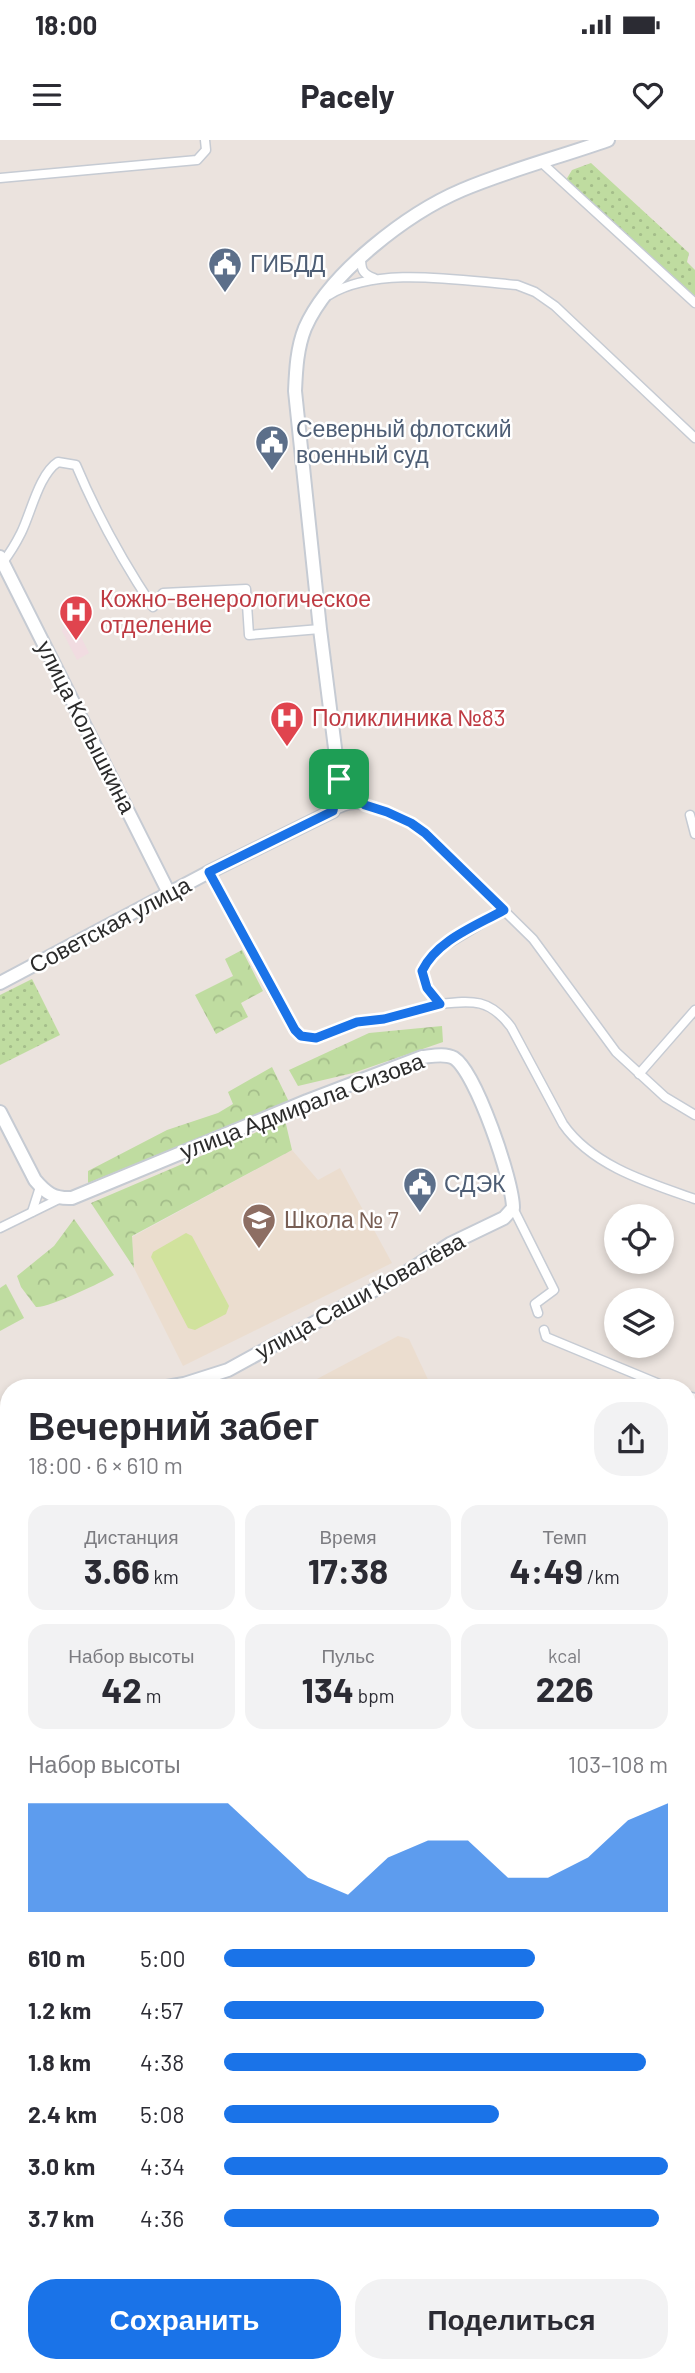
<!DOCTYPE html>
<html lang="ru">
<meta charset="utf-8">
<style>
body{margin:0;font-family:Barlow,sans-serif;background:#f2f2f3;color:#2b2b33;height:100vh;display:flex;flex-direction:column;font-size:26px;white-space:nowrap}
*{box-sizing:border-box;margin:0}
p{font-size:23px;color:#7c7c81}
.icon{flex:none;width:38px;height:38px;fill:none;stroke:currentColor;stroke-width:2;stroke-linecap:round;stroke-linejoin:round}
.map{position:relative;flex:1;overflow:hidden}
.sheet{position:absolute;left:0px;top:1239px;width:696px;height:994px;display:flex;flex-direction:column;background:#fff;border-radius:28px 28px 0 0;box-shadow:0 4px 10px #0003}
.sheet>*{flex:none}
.tools{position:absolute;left:604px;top:1064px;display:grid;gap:14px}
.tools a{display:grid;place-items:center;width:70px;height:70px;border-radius:50%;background:#fff;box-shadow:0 4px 10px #0003;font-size:35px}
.pin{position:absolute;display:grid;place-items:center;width:60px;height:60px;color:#fff;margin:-30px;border-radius:14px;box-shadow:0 4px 10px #0006}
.round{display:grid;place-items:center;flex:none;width:74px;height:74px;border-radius:28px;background:#f2f2f3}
.summary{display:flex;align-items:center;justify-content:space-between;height:119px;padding:0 28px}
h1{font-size:38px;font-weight:700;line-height:52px}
.stats{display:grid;grid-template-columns:repeat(3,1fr);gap:10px;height:119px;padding:7px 28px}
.stats div{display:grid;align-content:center;border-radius:18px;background:#f2f2f3;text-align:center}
.stats b{font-size:35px;font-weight:700}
.stats small{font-size:19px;font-weight:400}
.stats p{font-size:19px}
.chart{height:196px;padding:14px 28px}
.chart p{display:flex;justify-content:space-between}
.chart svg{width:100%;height:126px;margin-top:7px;fill:#1a73e8;opacity:.7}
.action{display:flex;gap:14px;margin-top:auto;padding:14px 28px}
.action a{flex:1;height:80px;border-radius:28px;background:#1a73e8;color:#fff;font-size:28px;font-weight:700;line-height:80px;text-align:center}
.action a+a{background:#f2f2f3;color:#2b2b33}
ul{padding:0 28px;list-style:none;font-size:23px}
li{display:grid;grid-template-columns:112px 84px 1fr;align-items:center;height:52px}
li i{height:18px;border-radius:9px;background:#1a73e8}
.status{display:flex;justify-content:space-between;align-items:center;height:49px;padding:0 35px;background:#fff;direction:ltr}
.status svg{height:19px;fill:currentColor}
header{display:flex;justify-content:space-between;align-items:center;height:91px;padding:0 28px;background:#fff;font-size:32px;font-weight:700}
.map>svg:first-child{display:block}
.education{fill:#ebddcf}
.medical{fill:#f1dce1}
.forest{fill:url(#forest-crowns)}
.park{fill:url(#park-dots)}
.pitch{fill:#d1e29d}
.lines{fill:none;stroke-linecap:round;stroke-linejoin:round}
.street-casing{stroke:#c6cbd3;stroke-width:11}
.secondary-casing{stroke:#c6cbd3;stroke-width:16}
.street{stroke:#fff;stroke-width:8}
.secondary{stroke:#fff;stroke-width:12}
.route-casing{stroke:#fff;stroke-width:14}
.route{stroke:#1a73e8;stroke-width:9}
.labels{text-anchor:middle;stroke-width:5;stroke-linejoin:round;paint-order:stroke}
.service-label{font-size:23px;fill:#4e5e75;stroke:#fff;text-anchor:start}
.health-label{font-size:23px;fill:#be3a42;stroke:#fff;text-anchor:start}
.street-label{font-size:23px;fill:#2b2b2b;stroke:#fff}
.education-label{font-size:23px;fill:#785e54;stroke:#fff;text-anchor:start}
</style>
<div class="status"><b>18:00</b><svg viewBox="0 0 49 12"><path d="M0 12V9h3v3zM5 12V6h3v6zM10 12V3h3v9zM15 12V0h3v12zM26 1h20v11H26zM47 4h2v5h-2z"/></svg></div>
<header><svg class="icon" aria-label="menu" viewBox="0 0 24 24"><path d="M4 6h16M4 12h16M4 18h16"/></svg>Pacely<svg class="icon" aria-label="heart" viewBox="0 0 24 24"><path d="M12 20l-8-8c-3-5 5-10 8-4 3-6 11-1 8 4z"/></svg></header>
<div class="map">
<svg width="695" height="2233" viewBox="0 0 695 2233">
<defs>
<pattern id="forest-crowns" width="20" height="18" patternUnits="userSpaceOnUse" patternTransform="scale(1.75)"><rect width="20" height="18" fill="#bfdca0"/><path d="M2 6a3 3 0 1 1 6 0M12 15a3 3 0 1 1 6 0" fill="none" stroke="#a4bd8a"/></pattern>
<pattern id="park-dots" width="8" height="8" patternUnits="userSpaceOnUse" patternTransform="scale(1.75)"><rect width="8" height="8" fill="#bfdca0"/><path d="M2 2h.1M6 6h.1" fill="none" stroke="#a4bd8a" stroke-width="1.8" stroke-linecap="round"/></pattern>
</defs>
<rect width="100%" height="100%" fill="#ebe3de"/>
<g class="education">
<path d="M292 1010 318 1040 340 1028 392 1123 183 1226 134 1128 132 1097Z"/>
<path d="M398 1196 409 1199 432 1248H300Z"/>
<path d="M3 1325H9V1415H0V1328Z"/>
<path d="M0 1907 9 1908V2012L0 2011Z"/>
</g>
<path class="medical" d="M67 482 75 485 89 513 77 520 62 491Z"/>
<g class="forest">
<path d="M242 810 263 851 241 863 248 877 216 894 195 855 233 836 225 819Z"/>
<path d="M442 886 443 902 353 933 298 946 289 930 369 893Z"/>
<path d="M272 927 289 962 88 1043V1031L167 990 218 973 233 964 228 952Z"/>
<path d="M285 980 292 1010 132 1096 134 1128 91 1063Z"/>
<path d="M74 1079 114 1135C103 1142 46 1169 36 1167L21 1147 17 1136 54 1106Z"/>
<path d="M6 1144 24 1178 0 1191V1148Z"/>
</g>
<g class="park">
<path d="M591 23 689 113 687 122 695 130V158L687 153 566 40 572 30Z"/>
<path d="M32 839 60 895 0 925V855Z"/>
<path d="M688 1934H695V2233H475V2224H688Z"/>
</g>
<path class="pitch" d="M186 1093 192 1096 229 1166 226 1174 195 1190 188 1188 151 1117 153 1112Z"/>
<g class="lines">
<g class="street-casing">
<g id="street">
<path d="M542 23 695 163"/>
<path d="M0 38 197 20 206 10 205 0"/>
<path d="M361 117C361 129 362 134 374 138"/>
<path d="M329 155C378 125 462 141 517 145L535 152 555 166 695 298"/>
<path d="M3 422C10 413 16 403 21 393 31 373 39 334 58 322L76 325C97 375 123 422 153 467L163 453 246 449 249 495 320 489"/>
<path d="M339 640 365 665"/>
<path d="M333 671C338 669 344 666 349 665 375 661 405 679 425 693L533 799 616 912 665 957 695 975"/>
<path d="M690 675 695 694"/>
<path d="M209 732 275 857 295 890 301 896 316 898 357 882 384 879 440 864"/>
<path d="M504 770 436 811 422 831 427 848 440 864C473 860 490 859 511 887L563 984C592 1026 649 1043 695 1059"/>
<path d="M639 934 695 870"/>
<path d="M513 1068 554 1150 535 1164 538 1173"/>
<path d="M32 1072 40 1047"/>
<path d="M0 1088 59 1059"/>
<path d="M544 1190 546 1197 669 1248"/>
<path d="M688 1256 695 1258"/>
<path d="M234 2233 235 2224"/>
</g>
</g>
<g class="secondary-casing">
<g id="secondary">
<path d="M0 417 169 753"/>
<path d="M0 843 209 732 333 671 339 640 320 489 295 251C296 229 297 208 305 188 329 133 408 73 462 50 509 30 560 17 608 0"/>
<path d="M0 972 35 1040C46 1053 54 1059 72 1058L307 961 422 917C432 916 445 913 454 918 476 932 513 1041 513 1068L504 1078 450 1104 407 1132 228 1230 184 1244 161 1248"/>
<path d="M0 1274 9 1273"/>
<path d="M0 1498H9"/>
<path d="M688 1501H695"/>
<path d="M688 1897 695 1873"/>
<path d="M456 2224V2233"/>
</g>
</g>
<use href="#street" class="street"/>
<use href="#secondary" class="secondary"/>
</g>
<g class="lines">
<g class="route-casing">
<path id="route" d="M339 639 365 665 387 672 411 683 425 693 504 770C476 786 437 800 422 831L427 848 440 864 384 879 357 882 316 898 301 896 295 890 209 732 333 671Z"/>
</g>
<use href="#route" class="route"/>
</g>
<defs>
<g id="civic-pin" transform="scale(1.75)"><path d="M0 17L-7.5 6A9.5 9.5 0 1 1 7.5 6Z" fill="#5c6f8a" stroke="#fff"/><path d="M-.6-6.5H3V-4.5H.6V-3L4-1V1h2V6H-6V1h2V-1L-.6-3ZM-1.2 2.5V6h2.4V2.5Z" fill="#fff"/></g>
<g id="hospital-pin" transform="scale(1.75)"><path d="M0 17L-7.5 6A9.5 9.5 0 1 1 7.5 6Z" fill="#e0444e" stroke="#fff"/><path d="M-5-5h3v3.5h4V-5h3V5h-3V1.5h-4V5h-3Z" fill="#fff"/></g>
<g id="school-pin" transform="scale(1.75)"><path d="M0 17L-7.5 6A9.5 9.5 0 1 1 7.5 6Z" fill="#8d6e63" stroke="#fff"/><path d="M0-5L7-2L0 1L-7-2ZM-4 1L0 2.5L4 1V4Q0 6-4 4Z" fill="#fff"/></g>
</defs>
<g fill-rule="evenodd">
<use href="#civic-pin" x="225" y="124"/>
<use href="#civic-pin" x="272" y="302"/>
<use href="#hospital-pin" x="76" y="472"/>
<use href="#hospital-pin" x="287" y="578"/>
<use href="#civic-pin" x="420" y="1044"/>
<use href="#school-pin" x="259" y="1080"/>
</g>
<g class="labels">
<g class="service-label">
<text x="250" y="132">ГИБДД</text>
<text x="296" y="297">Северный флотский<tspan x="296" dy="26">военный суд</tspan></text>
<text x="444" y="1052">СДЭК</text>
</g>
<g class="health-label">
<text x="100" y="467">Кожно-венерологическое<tspan x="100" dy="26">отделение</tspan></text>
<text x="312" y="586">Поликлиника №83</text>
</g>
<g class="street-label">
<text transform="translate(86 587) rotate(63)" y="8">улица Колышкина</text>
<text transform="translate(110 785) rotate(-28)" y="8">Советская улица</text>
<text transform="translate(302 966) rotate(-21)" y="8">улица Адмирала Сизова</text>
<text transform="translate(360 1156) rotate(-29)" y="8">улица Саши Ковалёва</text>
</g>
<g class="education-label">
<text x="284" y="1088">Школа № 7</text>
</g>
</g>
</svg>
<div class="tools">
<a><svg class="icon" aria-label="locate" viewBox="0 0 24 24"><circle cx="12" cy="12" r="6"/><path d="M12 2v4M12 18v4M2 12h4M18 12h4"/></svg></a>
<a><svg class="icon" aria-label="layers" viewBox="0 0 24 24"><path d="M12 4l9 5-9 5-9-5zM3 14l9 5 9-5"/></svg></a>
</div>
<div class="pin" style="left:339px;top:639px;background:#1e9e55"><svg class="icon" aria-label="arrive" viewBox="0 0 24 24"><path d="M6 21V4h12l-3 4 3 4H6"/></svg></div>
<section class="sheet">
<div class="summary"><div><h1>Вечерний забег</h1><p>18:00 · 6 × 610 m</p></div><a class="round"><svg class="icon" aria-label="share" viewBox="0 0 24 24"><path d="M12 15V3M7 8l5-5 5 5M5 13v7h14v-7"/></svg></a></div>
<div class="stats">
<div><p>Дистанция</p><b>3.66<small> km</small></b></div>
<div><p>Время</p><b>17:38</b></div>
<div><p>Темп</p><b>4:49<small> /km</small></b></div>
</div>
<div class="stats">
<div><p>Набор высоты</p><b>42<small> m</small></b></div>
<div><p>Пульс</p><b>134<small> bpm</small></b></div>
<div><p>kcal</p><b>226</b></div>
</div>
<div class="chart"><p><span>Набор высоты</span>103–108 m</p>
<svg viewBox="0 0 160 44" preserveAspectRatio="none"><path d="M0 44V6L10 6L20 6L30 6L40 6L50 6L60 19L70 32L80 38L90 25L100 19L110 19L120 32L130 32L140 25L150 12L160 6V44z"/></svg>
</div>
<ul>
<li><b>610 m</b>5:00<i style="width:70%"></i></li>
<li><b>1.2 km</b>4:57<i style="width:72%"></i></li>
<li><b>1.8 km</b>4:38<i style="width:95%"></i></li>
<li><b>2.4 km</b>5:08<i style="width:62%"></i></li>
<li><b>3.0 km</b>4:34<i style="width:100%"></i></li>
<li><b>3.7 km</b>4:36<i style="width:98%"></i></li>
</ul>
<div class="action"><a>Сохранить</a><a>Поделиться</a></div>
</section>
</div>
